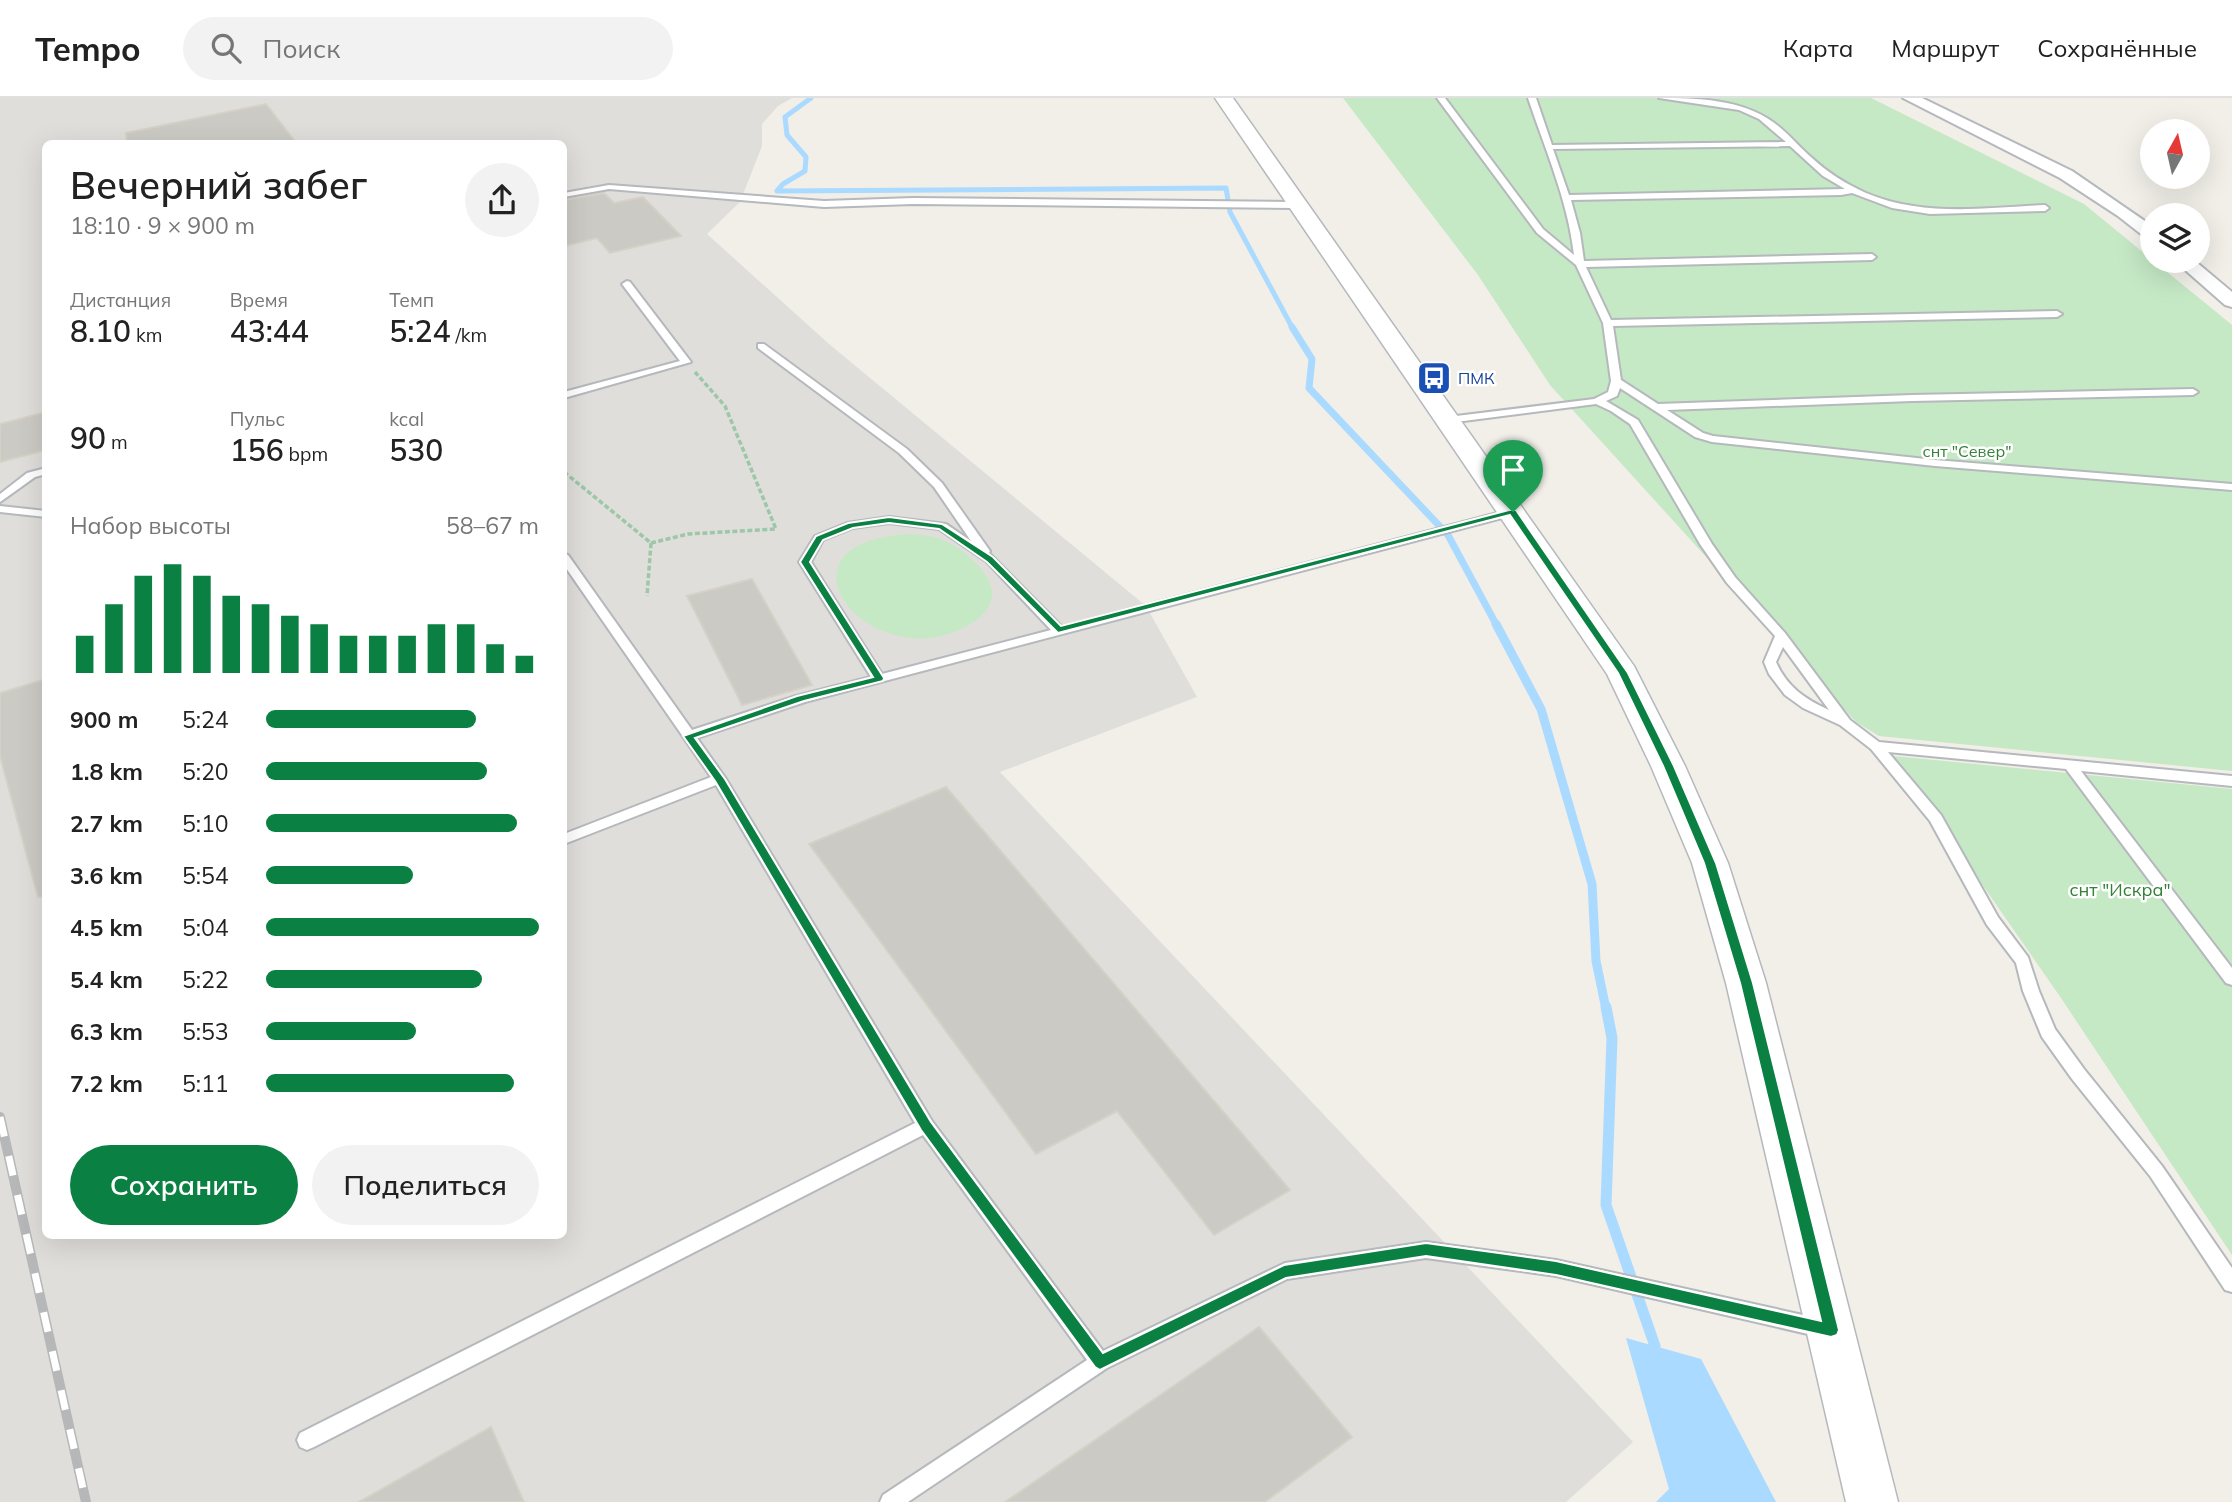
<!DOCTYPE html>
<html lang="ru">
<meta charset="utf-8">
<style>
body{margin:0;font-family:Mulish,sans-serif;background:#f2f2f2;color:#222;height:100vh;display:flex;flex-direction:column;font-size:26px;white-space:nowrap}
*{box-sizing:border-box;margin:0}
p{font-size:23px;color:#767676}
.icon{flex:none;width:38px;height:38px;fill:none;stroke:currentColor;stroke-width:2;stroke-linecap:round;stroke-linejoin:round}
.map{position:relative;flex:1;overflow:hidden}
.side{position:absolute;left:42px;top:42px;width:525px;height:1099px;display:flex;flex-direction:column;background:#fff;border-radius:10px;box-shadow:0 7px 28px #0002}
.side>*{flex:none}
.needle{width:46px;rotate:8deg}
.fabs{position:absolute;left:2140px;top:21px;display:grid;gap:14px}
.fabs a{display:grid;place-items:center;width:70px;height:70px;border-radius:50%;background:#fff;box-shadow:0 7px 28px #0002;font-size:35px}
.pin{position:absolute;display:grid;place-items:center;width:60px;height:60px;color:#fff;margin:-72px -30px;border-radius:50% 50% 50% 0;rotate:-45deg;box-shadow:0 0 7px #0007}
.pin .icon{rotate:45deg}
.round{display:grid;place-items:center;flex:none;width:74px;height:74px;border-radius:37px;background:#f2f2f2}
.headline{display:flex;align-items:center;justify-content:space-between;height:119px;padding:0 28px}
h1{font-size:38px;font-weight:600;line-height:52px}
.figures{display:grid;grid-template-columns:repeat(3,1fr);gap:10px;height:119px;padding:7px 28px}
.figures div{display:grid;align-content:center}
.figures b{font-size:30px;font-weight:600}
.figures small{font-size:19px;font-weight:400}
.figures p{font-size:19px}
.chart{height:196px;padding:14px 28px}
.chart p{display:flex;justify-content:space-between}
.chart svg{width:100%;height:126px;margin-top:7px;stroke:#0b8043;stroke-width:6}
.cta{display:flex;gap:14px;margin-top:auto;padding:14px 28px}
.cta a{flex:1;height:80px;border-radius:42px;background:#0b8043;color:#fff;font-size:28px;font-weight:600;line-height:80px;text-align:center}
.cta a+a{background:#f2f2f2;color:#222}
ul{padding:0 28px;list-style:none;font-size:23px}
li{display:grid;grid-template-columns:112px 84px 1fr;align-items:center;height:52px}
li i{height:18px;border-radius:9px;background:#0b8043}
header{display:flex;align-items:center;gap:42px;box-sizing:border-box;height:98px;padding:0 35px;background:#fff;border-bottom:2px solid #e0e0e0}
header strong{font-size:33px}
nav{display:flex;gap:38px;margin-inline-start:auto;font-size:24px}
.search{width:490px;height:63px;background:#f2f2f2;display:flex;align-items:center;gap:18px;box-sizing:border-box;padding:0 24px;border-radius:38px;color:#767676;font-size:26px}
.map>svg:first-child{display:block}
.industrial{fill:#e0deda;fill-rule:evenodd}
.green{fill:#c5e8c5}
.water{fill:#aadaff}
.lines{fill:none;stroke-linecap:round;stroke-linejoin:round}
.stream-far3{stroke:#aadaff;stroke-width:5}
.stream-far2{stroke:#aadaff;stroke-width:7}
.stream-far1{stroke:#aadaff;stroke-width:9}
.stream{stroke:#aadaff;stroke-width:11}
.building{fill:#cccac5;stroke:#d6d1c6;stroke-width:2}
.service-casing{stroke:#b5b8bc;stroke-width:4}
.minor-casing{stroke:#b5b8bc;stroke-width:4}
.tertiary-casing{stroke:#b5b8bc;stroke-width:3}
.path{stroke:#9cc7a9;stroke-width:3.5;stroke-dasharray:5 2.5;stroke-linecap:butt}
.service{fill:#fff;fill-rule:evenodd}
.minor{fill:#fff;fill-rule:evenodd}
.tertiary{fill:#fff;fill-rule:evenodd}
.rail-casing{stroke:#b6b7b8;stroke-width:10}
.rail{stroke:#fff;stroke-width:7;stroke-dasharray:20;stroke-linecap:butt}
.route{fill:#0b8043;stroke:#fff;stroke-width:2;fill-rule:evenodd}
.labels{text-anchor:middle;stroke-width:5;stroke-linejoin:round;paint-order:stroke}
.far-transit-label{font-size:16px;fill:#164399;stroke:#fff;text-anchor:start}
.far-park-label{font-size:16px;fill:#348238;stroke:#fff}
.park-label{font-size:18px;fill:#348238;stroke:#fff}
</style>
<header>
<strong>Tempo</strong>
<div class="search"><svg class="icon" aria-label="search" viewBox="0 0 24 24"><circle cx="10" cy="10" r="6"/><path d="M15 15l6 6"/></svg>Поиск</div>
<nav><a>Карта</a><a>Маршрут</a><a>Сохранённые</a></nav>
</header>
<div class="map">
<svg width="2232" height="1404" viewBox="0 0 2232 1404">
<rect width="100%" height="100%" fill="#f1efe8"/>
<path class="industrial" d="M0 0H792L778 8 762 26V48L740 104 707 136 829 246 1146 508 1197 599 1000 674 1633 1344 1566 1404H0ZM46 46H564V1138H46Z"/>
<g class="green">
<path d="M1343 0H1871L2084 106 2232 227V673L1879 638 1856 624 1550 287 1478 177Z"/>
<path d="M913 436C924 437 935 438 945 443 962 450 993 476 992 496 992 511 979 521 967 528 869 582 759 442 913 436Z"/>
<path d="M1893 658 2232 691V1157L2061 900Z"/>
</g>
<path class="water" d="M1626 1240 1701 1261 1776 1404H1656L1669 1391Z"/>
<g class="lines">
<path class="stream-far3" d="M811 0 785 19 787 37 806 59 805 73 783 86 777 93 1226 90 1230 114 1293 231"/>
<path class="stream-far2" d="M1292 229 1312 261 1309 290 1448 437 1497 528"/>
<path class="stream-far1" d="M1496 526 1541 611 1592 786 1596 863 1606 911"/>
<path class="stream" d="M1606 909 1612 940 1606 1107 1655 1248"/>
</g>
<g class="building">
<path d="M266 6 297 46H127L126 35Z"/>
<path d="M604 95 614 105 643 99 681 138 610 155 597 140 564 148V102Z"/>
<path d="M46 314V352L0 364V326Z"/>
<path d="M752 481 812 587 742 607 687 498Z"/>
<path d="M46 581V798L38 799 0 658V595Z"/>
<path d="M946 689 1290 1092 1214 1137 1117 1013 1036 1056 809 746Z"/>
<path d="M1259 1229 1352 1339 1265 1404H1005Z"/>
<path d="M491 1329 524 1404H359Z"/>
</g>
<g class="lines">
<g class="service-casing">
<g id="service">
<path d="M1437 0H1445L1543 131 1574 157C1568 103 1545 51 1528 0H1536L1552 47 1786 44 1759 21 1739 12 1659 0C1697 0 1741 1 1773 24 1787 34 1798 48 1812 60 1828 75 1846 86 1866 95 1923 119 1984 110 2045 107L2049 110 2045 113 1930 116 1892 110 1852 95 1841 97 1571 102 1580 135 1584 163 1872 156 1876 159 1872 162 1586 169 1611 222 2057 213 2062 216 2057 219 1613 228 1621 282 1658 306 1912 297 2193 291 2198 294 2193 297 1912 303 1667 312 1703 335 1713 338 1935 362 2232 386V392L1935 368 1712 344 1695 339 1620 290 1617 298 1606 303 1638 322 1712 446 1735 479 1785 535 1850 622 1879 644 2232 678V688L2081 673 2232 870V887L2226 885 2066 671 1888 654 1941 717 1998 819 2028 859 2039 893 2055 931 2084 971 2162 1068 2232 1170V1194L2225 1192 2150 1078 2072 981 2042 939 2023 893 2016 865 1987 827 1930 723 1871 651 1840 627 1803 610 1785 597 1769 576 1764 564 1775 538 1727 485 1700 446 1630 326 1611 313 1596 306 1448 325 1443 322 1448 319 1594 301 1608 294 1611 283 1603 225 1576 167 1537 135ZM1790 48 1823 78 1845 91 1569 97 1553 51ZM1783 549 1829 612C1805 601 1787 589 1776 564Z"/>
<path d="M609 87 824 103 913 100 1297 104 1301 107 1297 110 913 106 824 109 609 91 564 99V95Z"/>
<path d="M627 183 630 184 691 264 564 300V294L680 263 622 186Z"/>
<path d="M758 246H764L907 351 942 385 990 453 989 455 1062 529 1509 412H1517L1519 414 1517 416 805 604 697 640 726 681 932 1023 1103 1253 1285 1165 1426 1144 1556 1162 1821 1221 1828 1224 1830 1230 1828 1236 1821 1239 1556 1178 1426 1160 1287 1181 1107 1270 908 1404H880L883 1397 1087 1262 923 1037 314 1349 307 1352 300 1349 297 1342 300 1335 915 1025 716 687 564 746V736L711 679 564 467V456L568 457 692 632 796 598 871 579 799 464 815 438 847 425 889 419 946 426 971 443 934 389 899 355 758 250ZM889 425 939 431 986 463 1051 532 882 576 811 464 823 442 853 430Z"/>
<path d="M46 370V376L35 379 0 404V396L27 375Z"/>
<path d="M0 408 46 413V419L0 414Z"/>
</g>
</g>
<g class="minor-casing">
<g id="minor">
<path d="M1903 0H1922L2072 73 2152 128V141L2146 140 2118 118 2060 80Z"/>
<path d="M2175 163H2195L2232 194V209L2225 207Z"/>
</g>
</g>
<g class="tertiary-casing">
<path id="tertiary" d="M1215 0H1233L1634 568 1685 668 1728 765 1766 885 1898 1404H1846L1726 885 1692 765 1651 668 1607 576Z"/>
</g>
<g class="path">
<path d="M564 374 651 445 647 498"/>
<path d="M651 445 688 436 776 431 725 308 695 274"/>
</g>
<use href="#service" class="service"/>
<use href="#minor" class="minor"/>
<use href="#tertiary" class="tertiary"/>
<g class="rail-casing">
<path id="rail" d="M0 1019 86 1404"/>
</g>
<use href="#rail" class="rail"/>
</g>
<path class="route" d="M1509 412H1516L1628 575 1674 668 1716 765 1753 885 1839 1232 1837 1237 1831 1239 1556 1177 1426 1158 1286 1180 1106 1269 1100 1272 1095 1269 921 1032 715 683 683 638 797 598 873 579 800 464 816 438 848 425 889 419 942 426 993 459 1061 528ZM1510 417 1618 575 1663 668 1704 765 1740 885 1821 1223 1556 1163 1426 1145 1284 1167 1103 1255 931 1024 725 681 695 640 804 603 883 583 884 580 810 464 823 442 853 430 889 425 939 431 987 464 1058 535Z"/>
<defs>
<g id="bus-square" transform="scale(1.75)"><rect x="-9" y="-9" width="18" height="18" rx="4" fill="#1a4fb4" stroke="#fff"/><path d="M-5-6H5V4H4V6H2V4H-2V6H-4V4H-5ZM-3.5-4V0h7V-4ZM-3.5 1.2v1.5H-2V1.2ZM2 1.2v1.5H3.5V1.2Z" fill="#fff"/></g>
</defs>
<g fill-rule="evenodd">
<use href="#bus-square" x="1434" y="280"/>
</g>
<g class="labels">
<g class="far-transit-label">
<text x="1458" y="286">ПМК</text>
</g>
<g class="far-park-label">
<text x="1967" y="359">снт "Север"</text>
</g>
<g class="park-label">
<text x="2120" y="798">снт "Искра"</text>
</g>
</g>
</svg>
<div class="fabs">
<a><svg class="needle" viewBox="-14 -14 28 28"><path d="M0-13l5 13h-10z" fill="#e53935"/><path d="M0 13l5-13h-10z" fill="#767676"/></svg></a>
<a><svg class="icon" aria-label="layers" viewBox="0 0 24 24"><path d="M12 4l9 5-9 5-9-5zM3 14l9 5 9-5"/></svg></a>
</div>
<div class="pin" style="left:1513px;top:414px;background:#1e9e55"><svg class="icon" aria-label="arrive" viewBox="0 0 24 24"><path d="M6 21V4h12l-3 4 3 4H6"/></svg></div>
<section class="side">
<div class="headline"><div><h1>Вечерний забег</h1><p>18:10 · 9 × 900 m</p></div><a class="round"><svg class="icon" aria-label="share" viewBox="0 0 24 24"><path d="M12 15V3M7 8l5-5 5 5M5 13v7h14v-7"/></svg></a></div>
<div class="figures">
<div><p>Дистанция</p><b>8.10<small> km</small></b></div>
<div><p>Время</p><b>43:44</b></div>
<div><p>Темп</p><b>5:24<small> /km</small></b></div>
</div>
<div class="figures">
<div><b>90<small> m</small></b></div>
<div><p>Пульс</p><b>156<small> bpm</small></b></div>
<div><p>kcal</p><b>530</b></div>
</div>
<div class="chart"><p><span>Набор высоты</span>58–67 m</p>
<svg viewBox="0 0 160 44" preserveAspectRatio="none"><path d="M5 44V31M15 44V20M25 44V10M35 44V6M45 44V10M55 44V17M65 44V20M75 44V24M85 44V27M95 44V31M105 44V31M115 44V31M125 44V27M135 44V27M145 44V34M155 44V38"/></svg>
</div>
<ul>
<li><b>900 m</b>5:24<i style="width:77%"></i></li>
<li><b>1.8 km</b>5:20<i style="width:81%"></i></li>
<li><b>2.7 km</b>5:10<i style="width:92%"></i></li>
<li><b>3.6 km</b>5:54<i style="width:54%"></i></li>
<li><b>4.5 km</b>5:04<i style="width:100%"></i></li>
<li><b>5.4 km</b>5:22<i style="width:79%"></i></li>
<li><b>6.3 km</b>5:53<i style="width:55%"></i></li>
<li><b>7.2 km</b>5:11<i style="width:91%"></i></li>
</ul>
<div class="cta"><a>Сохранить</a><a>Поделиться</a></div>
</section>
</div>
